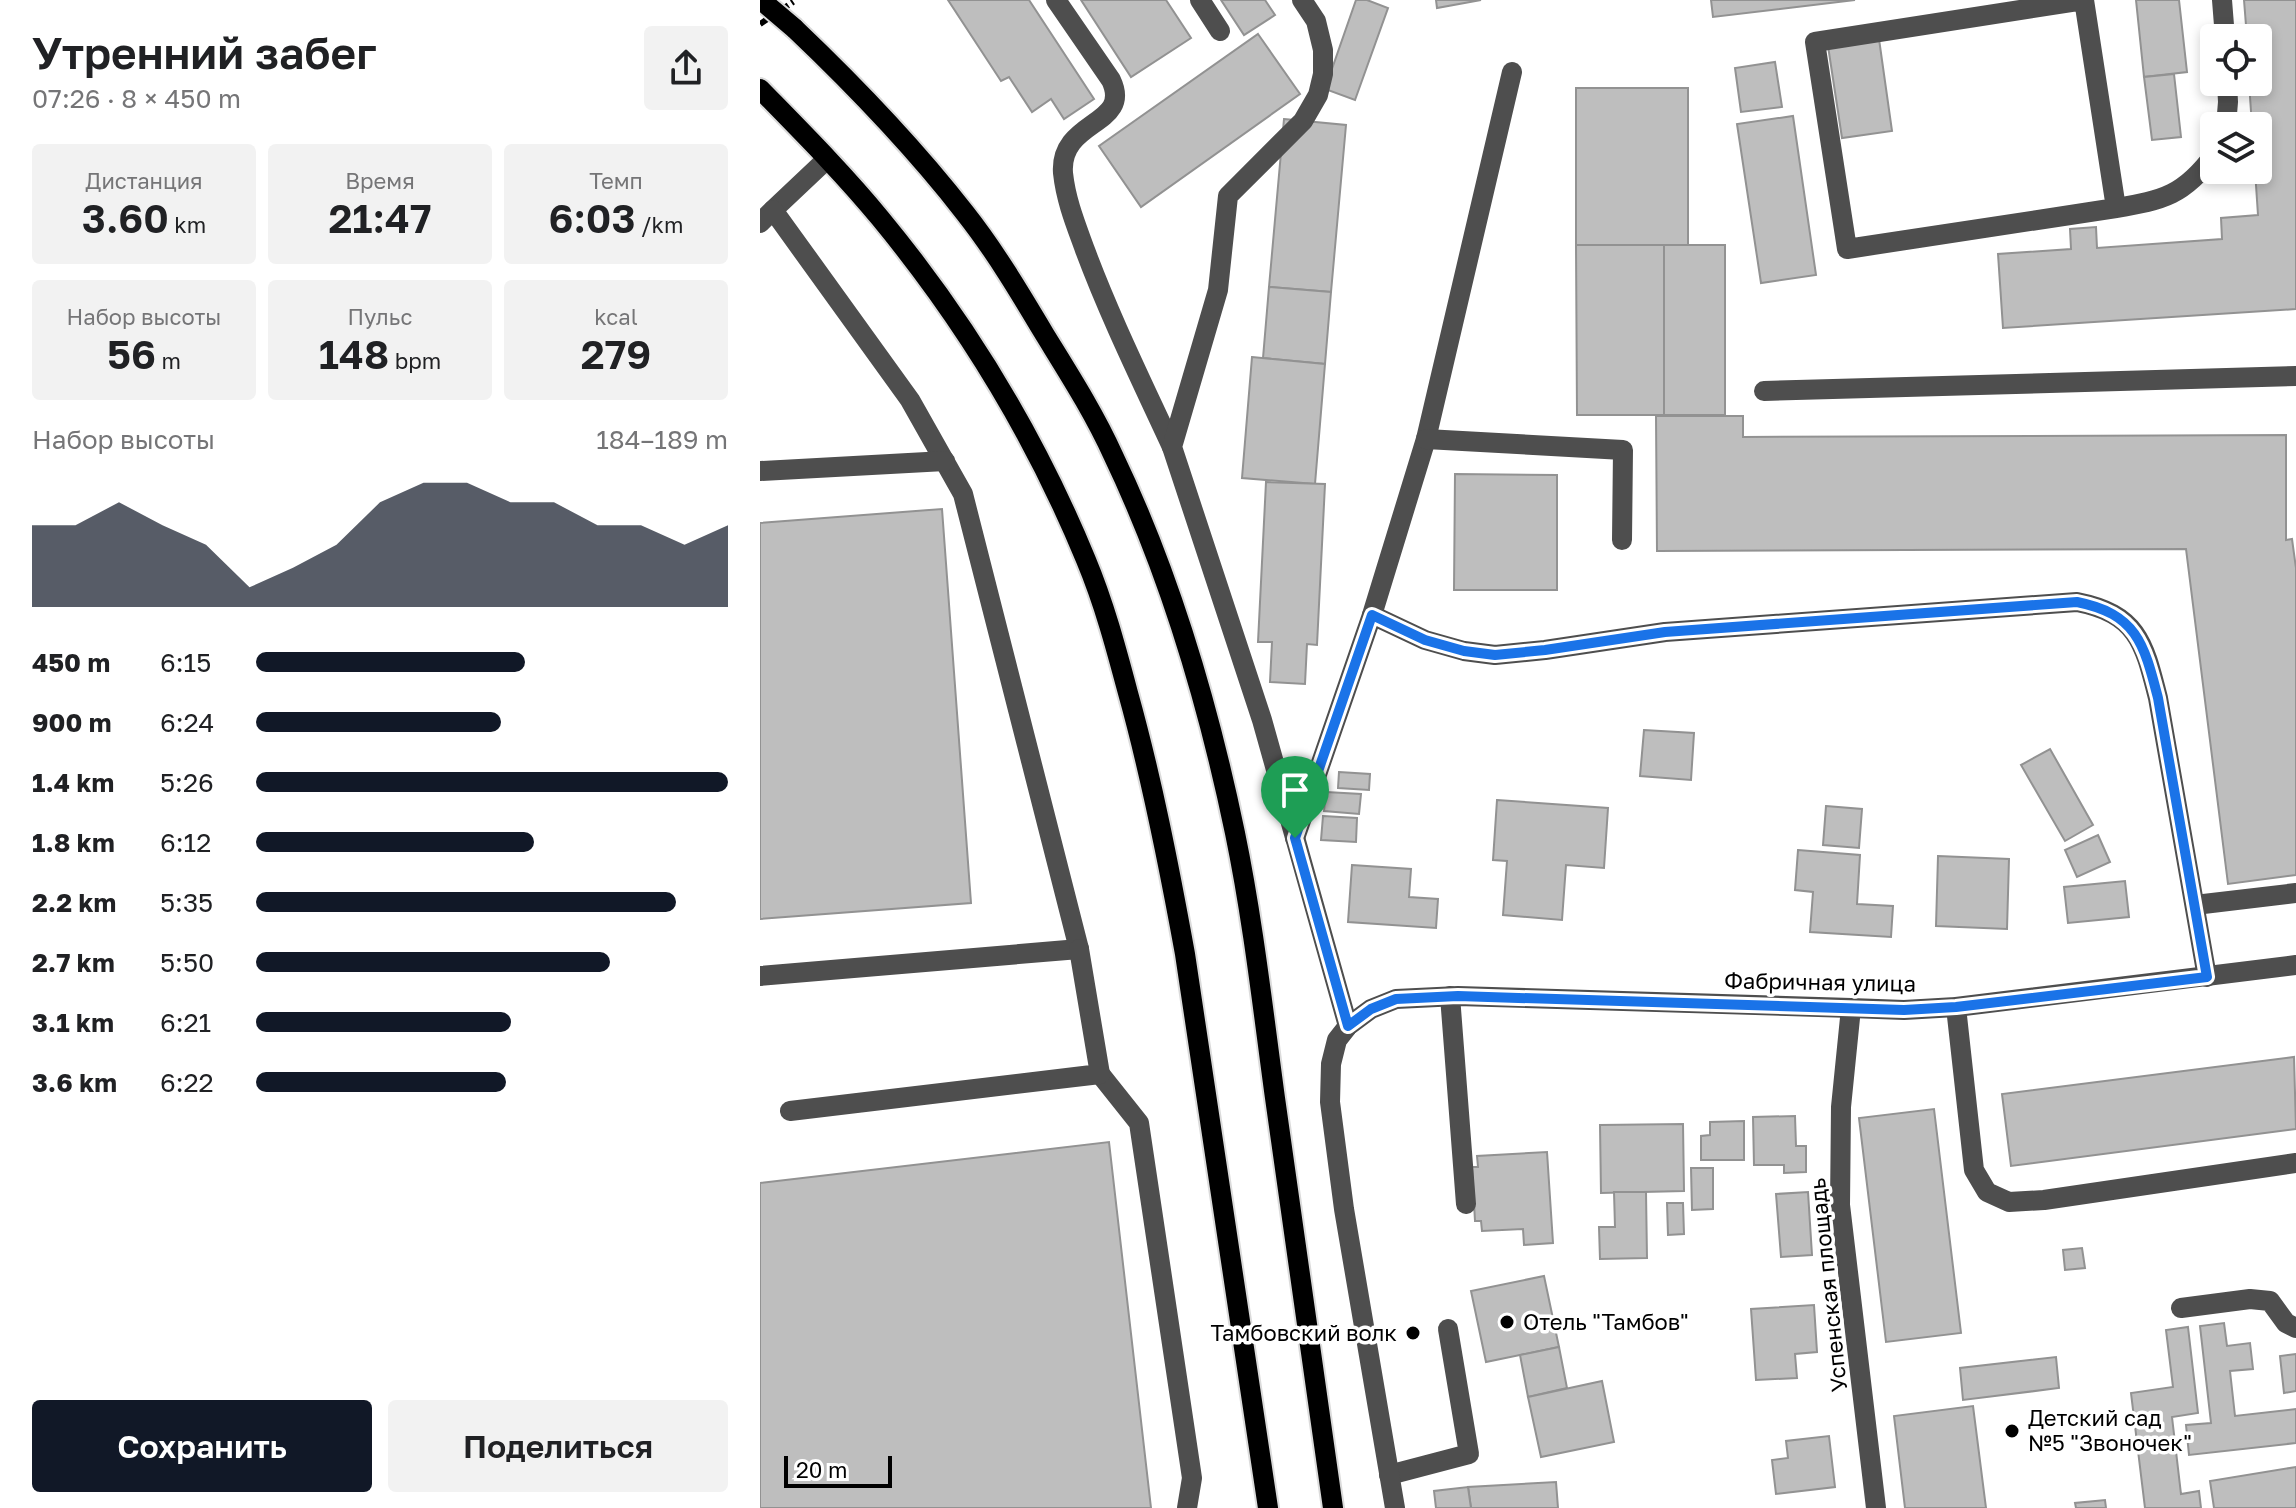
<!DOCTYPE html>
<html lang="ru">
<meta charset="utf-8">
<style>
body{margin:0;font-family:"Golos Text",sans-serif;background:#f2f2f2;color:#202124;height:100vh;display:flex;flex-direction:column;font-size:30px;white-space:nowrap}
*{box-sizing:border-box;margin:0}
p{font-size:26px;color:#757577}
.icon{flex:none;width:44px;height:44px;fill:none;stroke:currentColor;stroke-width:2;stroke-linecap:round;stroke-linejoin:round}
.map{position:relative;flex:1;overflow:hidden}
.details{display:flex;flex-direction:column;background:#fff;width:760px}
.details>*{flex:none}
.controls{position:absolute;left:1440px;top:24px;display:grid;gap:16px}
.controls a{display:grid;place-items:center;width:72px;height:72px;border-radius:8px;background:#fff;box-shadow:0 4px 12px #0003;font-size:40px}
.scale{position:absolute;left:24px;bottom:20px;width:108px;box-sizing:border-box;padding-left:8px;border:4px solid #000;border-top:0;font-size:22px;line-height:28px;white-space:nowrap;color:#000;-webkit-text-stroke:6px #fff;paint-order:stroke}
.pin{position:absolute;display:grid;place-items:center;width:68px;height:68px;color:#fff;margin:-82px -34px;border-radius:50% 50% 50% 0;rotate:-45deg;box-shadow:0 0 8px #0007}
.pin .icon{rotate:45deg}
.round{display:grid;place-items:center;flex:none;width:84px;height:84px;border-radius:8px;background:#f2f2f2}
.head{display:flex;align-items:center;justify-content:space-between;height:136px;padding:0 32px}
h1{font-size:44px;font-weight:600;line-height:60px}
.stats{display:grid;grid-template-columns:repeat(3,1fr);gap:12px;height:136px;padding:8px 32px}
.stats div{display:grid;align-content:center;border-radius:8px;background:#f2f2f2;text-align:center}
.stats b{font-size:40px;font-weight:600}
.stats small{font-size:22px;font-weight:400}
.stats p{font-size:22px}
.chart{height:224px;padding:16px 32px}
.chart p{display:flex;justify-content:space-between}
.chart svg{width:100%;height:144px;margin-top:8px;fill:#111827;opacity:.7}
.primary-button{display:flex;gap:16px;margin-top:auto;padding:16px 32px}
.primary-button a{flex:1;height:92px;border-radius:8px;background:#111827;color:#fff;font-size:32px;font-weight:600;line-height:92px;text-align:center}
.primary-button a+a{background:#f2f2f2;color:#202124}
ul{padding:0 32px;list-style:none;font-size:26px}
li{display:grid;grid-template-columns:128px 96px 1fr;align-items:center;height:60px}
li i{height:20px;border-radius:10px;background:#111827}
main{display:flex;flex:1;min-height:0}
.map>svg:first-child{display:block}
.building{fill:#bebebe;stroke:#929292;stroke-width:2}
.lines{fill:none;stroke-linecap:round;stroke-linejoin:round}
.major-casing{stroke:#dbdbdb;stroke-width:24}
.minor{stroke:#4e4e4e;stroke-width:20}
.major{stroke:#000;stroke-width:20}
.rail{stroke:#000;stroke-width:6;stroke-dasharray:12 4 2 4;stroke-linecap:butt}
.major-bridge-casing{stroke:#dbdbdb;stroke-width:24;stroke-linecap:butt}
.major-bridge{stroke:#000;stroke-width:20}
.route-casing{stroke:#fff;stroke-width:16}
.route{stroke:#1a73e8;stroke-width:10}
.poi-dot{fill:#000;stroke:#fff;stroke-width:3}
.labels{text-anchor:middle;stroke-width:7;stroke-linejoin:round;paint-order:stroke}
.street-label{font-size:22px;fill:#000;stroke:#fff}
.poi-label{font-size:22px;fill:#000;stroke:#fff;text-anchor:start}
</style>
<main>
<section class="details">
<div class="head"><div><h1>Утренний забег</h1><p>07:26 · 8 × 450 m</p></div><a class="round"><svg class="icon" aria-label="share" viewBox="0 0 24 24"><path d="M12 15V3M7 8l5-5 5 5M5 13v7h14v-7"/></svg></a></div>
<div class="stats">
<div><p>Дистанция</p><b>3.60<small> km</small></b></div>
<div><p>Время</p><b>21:47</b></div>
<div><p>Темп</p><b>6:03<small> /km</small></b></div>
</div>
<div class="stats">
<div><p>Набор высоты</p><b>56<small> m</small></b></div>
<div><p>Пульс</p><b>148<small> bpm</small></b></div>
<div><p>kcal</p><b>279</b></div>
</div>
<div class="chart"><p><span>Набор высоты</span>184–189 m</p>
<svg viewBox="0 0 160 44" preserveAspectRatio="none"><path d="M0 44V19L10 19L20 12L30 19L40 25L50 38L60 32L70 25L80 12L90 6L100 6L110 12L120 12L130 19L140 19L150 25L160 19V44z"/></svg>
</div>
<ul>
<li><b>450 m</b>6:15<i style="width:57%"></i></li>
<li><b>900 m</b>6:24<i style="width:52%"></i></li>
<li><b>1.4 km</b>5:26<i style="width:100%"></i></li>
<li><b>1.8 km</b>6:12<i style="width:59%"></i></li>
<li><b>2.2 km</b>5:35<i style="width:89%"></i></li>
<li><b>2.7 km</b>5:50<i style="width:75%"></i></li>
<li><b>3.1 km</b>6:21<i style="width:54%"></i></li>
<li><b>3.6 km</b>6:22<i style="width:53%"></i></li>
</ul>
<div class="primary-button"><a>Сохранить</a><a>Поделиться</a></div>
</section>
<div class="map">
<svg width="1536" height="1508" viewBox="0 0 1536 1508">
<rect width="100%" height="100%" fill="#fff"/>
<g class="building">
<path d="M188 0H269L334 99 304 119 291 99 272 112 249 77 241 81Z"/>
<path d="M321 0H406L431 38 371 77Z"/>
<path d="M461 0H505L515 15 484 35Z"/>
<path d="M596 0H607L628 8 595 100 565 89Z"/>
<path d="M676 0H721L677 8Z"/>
<path d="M951 0H1095L953 17Z"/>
<path d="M1376 0H1419L1427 72 1384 77Z"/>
<path d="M1484 0H1536V309L1243 328 1238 254 1311 249 1310 229 1336 227 1337 248 1462 239 1461 218 1498 215 1495 170H1498V126H1492L1489 82H1498V38H1487Z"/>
<path d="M498 34 540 94 381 207 339 146Z"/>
<path d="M1119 39 1132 131 1082 138 1068 46Z"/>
<path d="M1015 62 1022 107 981 112 975 68Z"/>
<path d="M1414 74 1421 137 1392 140 1384 77Z"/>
<rect x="816" y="88" width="112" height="157"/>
<path d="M1033 116 1056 275 1001 283 977 124Z"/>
<path d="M524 119 586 125 571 292 509 287Z"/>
<path d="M816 245H904V415H817Z"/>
<rect x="904" y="245" width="61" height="170"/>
<path d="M509 287 571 292 565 364 503 358Z"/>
<path d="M492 357 565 364 555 484 482 478Z"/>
<path d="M896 416H983V437L1526 435V540L1532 539 1536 568V875L1468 884 1426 549 897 551Z"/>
<path d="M695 474 797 475V590H694Z"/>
<path d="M506 482 565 484 557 645 547 644 545 684 510 682 512 642H498Z"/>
<path d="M182 509 211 903 0 919V523Z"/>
<path d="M884 730 934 733 931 780 880 776Z"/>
<path d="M1290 749 1333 825 1305 841 1261 765Z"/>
<path d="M579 772 610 774 609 790 578 788Z"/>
<path d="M566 792 601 794 599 814 564 811Z"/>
<path d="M737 800 848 808 844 868 806 865 802 920 743 915 747 861 733 860Z"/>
<path d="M1066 806 1102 809 1099 848 1063 845Z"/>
<path d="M563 816 597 818 596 842 561 840Z"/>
<path d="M1338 835 1350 862 1317 877 1305 850Z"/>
<path d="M1038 850 1100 855 1097 904 1133 906 1131 937 1050 932 1053 892 1035 890Z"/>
<path d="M1178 856 1249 859 1247 929 1176 926Z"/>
<path d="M592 865 651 869 649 897 678 899 676 928 588 922Z"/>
<path d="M1365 881 1369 917 1308 923 1304 887Z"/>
<path d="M1534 1057 1536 1129 1251 1166 1242 1094Z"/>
<path d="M1174 1109 1201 1333 1126 1342 1099 1118Z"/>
<path d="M1035 1116 1036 1146H1046V1172L1024 1173V1165H994L993 1117Z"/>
<path d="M984 1121V1160H941V1136L950 1135V1122Z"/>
<path d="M923 1124 924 1191 841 1193 840 1125Z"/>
<path d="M349 1142 391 1508H0V1183Z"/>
<path d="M787 1152 793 1243 764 1245 763 1229 722 1231 721 1221H715L712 1167H718L717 1156Z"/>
<path d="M931 1168H953V1209L932 1210Z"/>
<path d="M854 1192H886L887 1258 840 1259 839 1227H855Z"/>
<path d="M1048 1192 1052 1255 1021 1257 1016 1194Z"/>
<path d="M907 1203H923L924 1234 908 1235Z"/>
<path d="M1322 1248 1325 1268 1305 1270 1303 1250Z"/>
<path d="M784 1276 799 1347 726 1362 711 1291Z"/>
<path d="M1054 1305 1057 1352 1035 1354 1037 1378 996 1380 991 1309Z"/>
<path d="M1464 1323 1467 1346 1490 1343 1493 1369 1470 1371 1475 1416 1536 1409V1443L1429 1455 1426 1425 1451 1423 1440 1326Z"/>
<path d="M1428 1327 1438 1413 1412 1417 1421 1494 1439 1491 1441 1508H1385L1371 1393 1413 1387 1406 1330Z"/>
<path d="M799 1347 807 1388 768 1397 760 1355Z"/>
<path d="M1536 1354V1391L1524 1393 1520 1356Z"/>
<path d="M1296 1357 1299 1388 1203 1400 1200 1368Z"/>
<path d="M842 1381 854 1442 781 1457 768 1397Z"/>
<path d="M1213 1406 1226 1508H1145L1134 1416Z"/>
<path d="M1069 1436 1075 1487 1016 1494 1012 1460 1028 1458 1026 1441Z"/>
<path d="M1536 1467V1508H1454L1450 1481Z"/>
<path d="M796 1482 798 1508H711L708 1487Z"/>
<path d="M708 1487 711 1508H676L674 1491Z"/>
<path d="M1345 1500 1346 1508H1316L1315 1503Z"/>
</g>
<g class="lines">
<g class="major-casing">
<g id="major">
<path d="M34 28C95 86 153 146 205 213 235 251 260 293 285 335 309 374 334 413 353 455 410 574 448 703 475 833 493 920 503 1010 515 1098 534 1235 554 1371 573 1508"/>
<path d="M0 89C41 131 83 173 120 218 205 321 275 436 326 560 344 603 356 648 368 693 392 779 409 866 425 954L508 1508"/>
</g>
</g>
<g class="minor">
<path d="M296 0 351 80C373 126 299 119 303 173 306 201 316 225 325 250 350 317 382 382 412 447"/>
<path d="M440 0 460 31"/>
<path d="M542 0 556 21 563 50V74L558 95 543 121 468 196 458 290 412 447 502 720 588 1026"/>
<path d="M1462 0 1465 38"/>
<path d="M752 72 666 439 612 615 665 640 704 651 735 655 785 650 905 632 1317 602C1378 614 1384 643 1398 698L1447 977"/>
<path d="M1466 126 1468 102 1467 82"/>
<path d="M1356 208 1324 0 1055 42 1087 249 1356 208C1404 200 1424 195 1454 155"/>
<path d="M13 210 67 159"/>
<path d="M0 223 13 210 150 400 203 494 319 949 0 976"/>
<path d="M1004 391 1536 376"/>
<path d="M666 439 863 450 862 540"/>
<path d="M0 471 185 461"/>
<path d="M535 838 612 615"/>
<path d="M1435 905 1536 893"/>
<path d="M690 996 706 1204"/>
<path d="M1196 1007 1214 1170 1227 1192 1249 1202 1284 1200 1536 1163"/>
<path d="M1091 1008 1081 1107 1080 1205 1116 1508"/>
<path d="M340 1074 379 1123 432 1478 427 1508"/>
<path d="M30 1111 340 1074 319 949"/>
<path d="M1421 1308 1490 1299 1510 1301 1526 1323 1536 1328"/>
<path d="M629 1475 709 1454 688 1329"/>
<path d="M635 1508 584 1209 570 1102 571 1064 577 1040 588 1026 611 1009 636 999 698 996 1091 1008 1144 1010 1196 1007 1536 965"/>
</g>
<use href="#major" class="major"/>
<path class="rail" d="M0 24 36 0"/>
<g class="major-bridge-casing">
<path id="major-bridge" d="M1 0 34 28"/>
</g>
<use href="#major-bridge" class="major-bridge"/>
</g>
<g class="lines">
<g class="route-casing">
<path id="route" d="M1317 602C1377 614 1384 644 1398 698L1447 977 1196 1007 1144 1010 698 996 636 999 611 1009 588 1026 535 838 612 615 665 640 704 651 735 655 785 650 905 632Z"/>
</g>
<use href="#route" class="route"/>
</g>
<g class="poi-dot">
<circle cx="747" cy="1322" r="8"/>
<circle cx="653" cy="1333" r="8"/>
<circle cx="1252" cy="1431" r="8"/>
</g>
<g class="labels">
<g class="street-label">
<text transform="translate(1060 982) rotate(1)" y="8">Фабричная улица</text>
<text transform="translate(1068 1285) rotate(-96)" y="8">Успенская площадь</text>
</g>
<g class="poi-label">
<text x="763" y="1330">Отель "Тамбов"</text>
<text x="637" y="1341" text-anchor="end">Тамбовский волк</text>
<text x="1268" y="1426">Детский сад<tspan x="1268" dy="25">№5 "Звоночек"</tspan></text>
</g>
</g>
</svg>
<div class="controls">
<a><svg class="icon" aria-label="locate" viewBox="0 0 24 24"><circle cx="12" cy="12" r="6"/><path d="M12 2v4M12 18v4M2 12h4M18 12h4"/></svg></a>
<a><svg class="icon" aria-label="layers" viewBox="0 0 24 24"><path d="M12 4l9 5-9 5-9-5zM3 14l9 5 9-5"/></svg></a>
</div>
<div class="scale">20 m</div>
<div class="pin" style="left:535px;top:838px;background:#1e9e55"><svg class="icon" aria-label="arrive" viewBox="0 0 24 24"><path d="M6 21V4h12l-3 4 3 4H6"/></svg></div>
</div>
</main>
